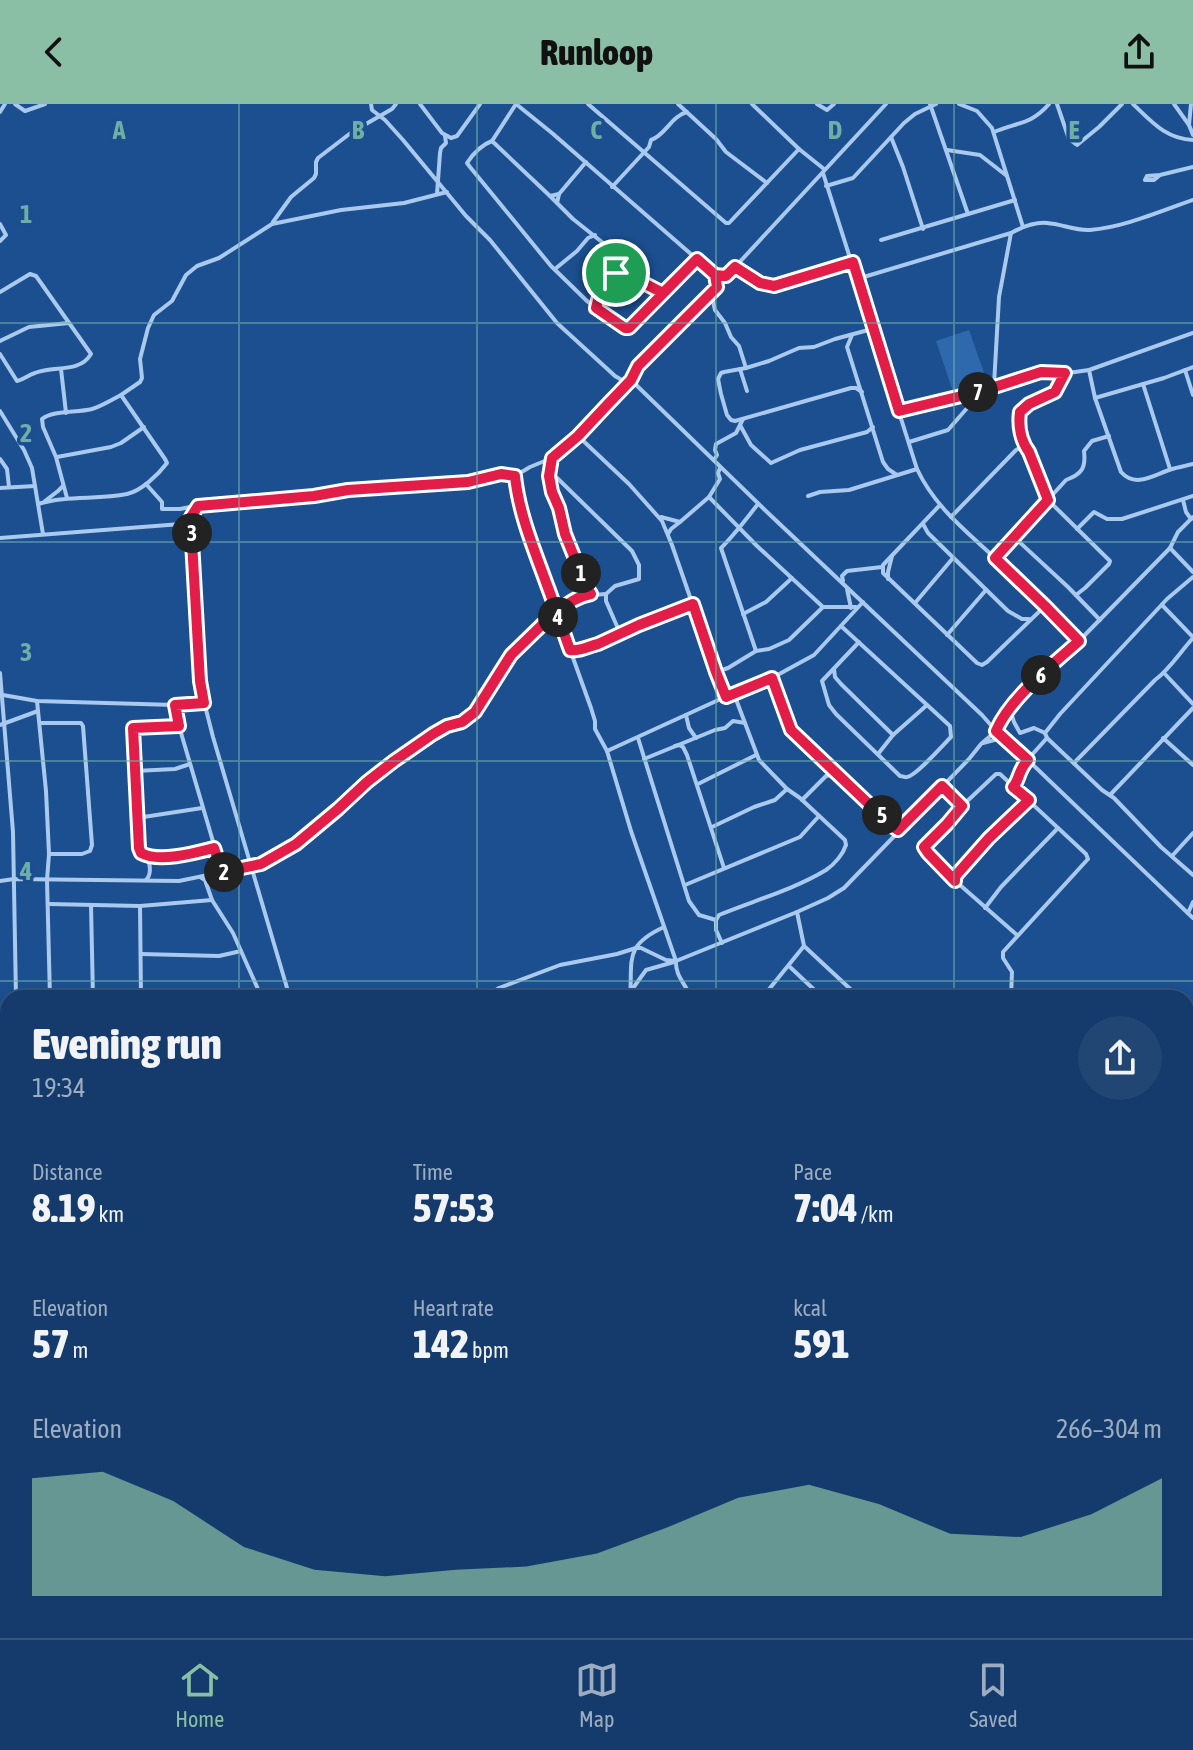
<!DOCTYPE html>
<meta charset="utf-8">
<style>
body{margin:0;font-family:"Asap Condensed",sans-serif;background:#214673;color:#f1f3f6;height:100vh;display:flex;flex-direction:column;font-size:30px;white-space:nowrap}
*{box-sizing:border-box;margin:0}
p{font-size:26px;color:#9dadc1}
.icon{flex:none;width:44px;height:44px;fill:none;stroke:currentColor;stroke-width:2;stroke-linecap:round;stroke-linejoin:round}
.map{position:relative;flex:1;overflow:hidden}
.panel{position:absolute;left:0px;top:886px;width:1194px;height:648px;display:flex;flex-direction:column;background:#143b6b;border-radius:24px 24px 0 0;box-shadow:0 2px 6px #0004,0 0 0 2px #33557e}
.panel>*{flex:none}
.pin{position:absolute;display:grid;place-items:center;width:68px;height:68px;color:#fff;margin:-34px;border:4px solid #fff;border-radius:50%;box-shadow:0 2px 8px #0007}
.km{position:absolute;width:40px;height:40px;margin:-20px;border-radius:50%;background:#222;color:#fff;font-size:22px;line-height:40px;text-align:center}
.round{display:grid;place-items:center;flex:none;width:84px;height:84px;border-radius:42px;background:#214673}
.summary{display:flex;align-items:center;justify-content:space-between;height:136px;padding:0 32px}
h1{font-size:44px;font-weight:800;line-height:60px}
.metrics{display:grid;grid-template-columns:repeat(3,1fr);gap:12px;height:136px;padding:8px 32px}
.metrics div{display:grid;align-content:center}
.metrics b{font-size:40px;font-weight:800}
.metrics small{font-size:22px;font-weight:400}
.metrics p{font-size:22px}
.chart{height:224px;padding:16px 32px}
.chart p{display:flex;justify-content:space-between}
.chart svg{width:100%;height:144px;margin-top:8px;fill:#8abfa5;opacity:.7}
header{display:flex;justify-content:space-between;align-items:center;height:104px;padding:0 32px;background:#8abfa5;color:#111;font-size:36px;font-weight:800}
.menu{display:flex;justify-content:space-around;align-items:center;height:112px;border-top:2px solid #33557e;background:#143b6b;font-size:22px;color:#9dadc1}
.menu a{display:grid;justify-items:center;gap:4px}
.menu .active{color:#8abfa5}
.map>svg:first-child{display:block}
.green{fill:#2e69ad}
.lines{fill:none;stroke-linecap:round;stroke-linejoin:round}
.minor{stroke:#a9c9ee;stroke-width:4}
.trunk{stroke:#f8faff;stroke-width:9}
.route-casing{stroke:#fff;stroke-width:16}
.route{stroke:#e11d48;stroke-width:10}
.grid{fill:none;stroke:#6fada8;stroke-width:2;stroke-opacity:0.55}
.grid-label{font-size:26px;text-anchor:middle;font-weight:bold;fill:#6fada8;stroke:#1b4f8f;stroke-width:7;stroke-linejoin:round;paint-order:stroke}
</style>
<header><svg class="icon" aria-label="back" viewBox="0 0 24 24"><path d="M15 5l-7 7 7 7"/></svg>Runloop<svg class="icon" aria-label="share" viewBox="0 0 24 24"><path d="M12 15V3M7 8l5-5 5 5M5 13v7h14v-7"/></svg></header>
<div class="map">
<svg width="1193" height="1534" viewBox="0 0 1193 1534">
<rect width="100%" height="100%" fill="#1b4f8f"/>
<path class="green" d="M969 226 987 277 953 288 936 237Z"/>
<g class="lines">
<g class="minor">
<path d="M15 0 25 7 45 0"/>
<path d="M371 0 372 6 385 16 403 36 466 112 490 136 557 219 615 272 627 279"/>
<path d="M420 0 442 29 451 34 457 32 480 0"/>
<path d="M516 0 552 29 715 171 726 172"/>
<path d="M516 0 492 37 550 92"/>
<path d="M588 0 726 119H729L799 45"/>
<path d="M678 0 716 35 726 48 767 79"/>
<path d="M752 0 799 45 824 65"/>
<path d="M817 0 827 6 834 0"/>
<path d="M886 0 711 189 638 262 633 269 631 276 767 408 982 611 996 627 1008 637 1193 814"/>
<path d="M930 0 968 110"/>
<path d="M959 0 977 7 992 24 1023 123"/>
<path d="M1057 0 1069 35 1077 41 1099 23 1122 0"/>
<path d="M1133 0C1152 18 1166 35 1193 36"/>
<path d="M1174 0 1189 21 1193 31"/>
<path d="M0 8 5 0"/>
<path d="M1189 21 1191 0"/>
<path d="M994 28C1017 18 1031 21 1049 0"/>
<path d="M891 33 903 63 923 125"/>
<path d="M492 37C481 41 473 50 467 59L470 63 551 162 587 197 625 224H629L697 155"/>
<path d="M947 46 980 51 1007 72"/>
<path d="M823 69 917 365C935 403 965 426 995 454 1023 481 1052 508 1079 537"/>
<path d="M1160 71 1147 72 1145 76H1154L1160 71 1193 63"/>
<path d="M826 82 853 74 904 19 915 10 936 0"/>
<path d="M612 83 649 43 651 36C666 31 671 12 687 8"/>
<path d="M437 90 440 49 441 44 446 39 445 32"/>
<path d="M559 90 550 92 573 115 622 154 632 172 663 189"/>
<path d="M557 99 559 90 586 58"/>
<path d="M273 118 291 93 314 74 316 70V58L318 54 352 28 392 5 396 0"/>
<path d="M0 120 6 131 0 137"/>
<path d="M881 136 1015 96"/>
<path d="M735 163 760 179 774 182 853 158"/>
<path d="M555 165 577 147 588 134 595 131"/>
<path d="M857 175 1011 129C1022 123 1035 118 1047 119 1062 120 1075 127 1090 126 1125 123 1161 107 1193 96"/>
<path d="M0 188 30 170 36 172 91 250C79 270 54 261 35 269 28 271 25 275 17 277L0 250"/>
<path d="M711 189 715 206 725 219 731 233 739 242 746 264"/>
<path d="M596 204 599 195 616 169H622L632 172"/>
<path d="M852 231 847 243 883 358 888 365 897 371"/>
<path d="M0 237 29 223 69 219"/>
<path d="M61 265 66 309"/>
<path d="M740 265 747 287"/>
<path d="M1089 266 1095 294 1121 368C1136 385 1155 370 1172 365 1179 363 1186 362 1193 360"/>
<path d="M1185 266 1193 291"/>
<path d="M1065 269 1055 288 1029 300 1020 308C1018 322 1021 337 1029 348L1048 396 1110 457 1109 460 1085 484 1076 491"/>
<path d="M1143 280 1170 365"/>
<path d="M994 281 999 193 1011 129"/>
<path d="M862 288 856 284H851L735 317 731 316 727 311 721 290 718 275 721 269 724 268 746 264 769 257 799 244 814 243 835 235 872 225"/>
<path d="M121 291 140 278 142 274 140 255 148 224 154 211 172 197 186 171 197 162 219 154 272 120 341 106 404 99 447 88"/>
<path d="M1095 294 1164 274 1193 263"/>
<path d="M0 307 24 346 32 364 43 430"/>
<path d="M900 307 982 287 994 282 1041 268 1068 269 1089 266 1193 229"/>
<path d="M743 315 740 321 751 341 771 359 800 346 867 328 873 323"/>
<path d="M578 332 629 380 662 417 672 441 716 568 726 593"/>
<path d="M909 338 948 326 982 287"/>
<path d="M57 353 111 343 121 339 144 323"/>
<path d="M552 354 553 370 632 447 639 461V475L615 482 606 490V497L620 529"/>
<path d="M0 355 7 365 9 383"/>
<path d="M714 356 717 351 715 346 716 340 736 329 740 321"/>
<path d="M550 369C549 385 558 399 560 415L586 482 591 490"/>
<path d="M515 372 516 388 526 423 591 604 595 617V625L607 647 631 727 676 857"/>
<path d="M146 380 162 398V405H180L205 400 314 392 348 386 468 378 501 370 515 372 530 363 552 354 578 332 631 276"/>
<path d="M0 384 35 382"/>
<path d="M808 392 820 388 849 386 917 365"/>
<path d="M709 393 720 375 718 369 720 364"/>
<path d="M1183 396 1186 408 1191 415"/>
<path d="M45 397 58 387 63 382"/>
<path d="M38 400C67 391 97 396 127 390 141 387 158 371 167 359L165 355 121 291C111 296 102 302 92 305 77 309 53 306 42 315L43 323 56 353 67 394"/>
<path d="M939 402 883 461V469L977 559 982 561 987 558 1045 502"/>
<path d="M191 413 201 586 213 633 290 894"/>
<path d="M661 413 680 418 709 393 756 441 823 503H856"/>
<path d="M951 413 1016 346 1024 342"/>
<path d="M923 420 928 429 1008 507 1022 515H1029"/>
<path d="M1077 425 1094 408 1107 415H1122L1193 392"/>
<path d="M668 430 671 425 680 418"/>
<path d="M1014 433 1068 483 1100 516"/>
<path d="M0 434 181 420 191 413 197 403"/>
<path d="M1170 444 1193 468"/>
<path d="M995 454 1066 376C1082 370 1086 364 1084 347L1092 337 1109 332"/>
<path d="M888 475V468L892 452"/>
<path d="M843 477 842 472 847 467 882 463"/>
<path d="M847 485 851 504"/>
<path d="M915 499 953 454"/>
<path d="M1162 501 1193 533"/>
<path d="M743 510 766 498 792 474"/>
<path d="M841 522 950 622 951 633C943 641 916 672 907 673 905 674 903 672 900 672L836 610 829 601 822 577 859 538"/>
<path d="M947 531 986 486"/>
<path d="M570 546C579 548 589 542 598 540L639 521 693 500"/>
<path d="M756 547 721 444C735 430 746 415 758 400"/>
<path d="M834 565 835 573 841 580 893 631"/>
<path d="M716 568 728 564 756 547 769 545 789 536 823 503"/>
<path d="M0 569 13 728 16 894"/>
<path d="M1165 570 1193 600"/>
<path d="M772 574 791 626 897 726"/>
<path d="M734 590 772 574 814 551 863 498"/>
<path d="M3 591 37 597 175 601 204 599"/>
<path d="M37 597 46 687 49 750 47 776 50 894"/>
<path d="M175 601 179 622 222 768"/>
<path d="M1010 605 1014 618 1020 629 1034 624 1045 629"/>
<path d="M686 611 689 624 696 634"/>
<path d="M40 619H81L83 622 92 741 90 747 82 750H49"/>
<path d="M0 621 38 607"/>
<path d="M179 622 133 624 139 744 141 749C159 759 195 749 214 744"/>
<path d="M638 634 689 797 699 811 716 816"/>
<path d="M1047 634 1045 629 1060 610 1167 495 1193 473"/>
<path d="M1163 634 1193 661"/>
<path d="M983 639 998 635 1006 637"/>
<path d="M675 642 679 641 683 643 687 651 724 764"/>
<path d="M607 647 725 593"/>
<path d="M878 650 893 631 927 601"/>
<path d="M644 655 715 626 725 624 733 617 745 619"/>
<path d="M1074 659 1155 576C1170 565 1180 548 1193 534"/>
<path d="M135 667 175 665 190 660"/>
<path d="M698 680 756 651"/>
<path d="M942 682 962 702"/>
<path d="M1013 683 1016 679 1021 663 1047 634 1102 686 1114 694 1161 743 1193 771"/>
<path d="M1110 691 1193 604"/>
<path d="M802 696 826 672 837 669"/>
<path d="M137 714 202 704"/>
<path d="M712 723 754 703 775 696 787 685"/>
<path d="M1172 752 1193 729"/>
<path d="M200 773 205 776 212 796 233 829 262 894"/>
<path d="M955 775 958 769 989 734 1029 696"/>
<path d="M146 776C152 770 150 760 147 752"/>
<path d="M0 777 14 775 179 777 261 760 306 733 367 678 394 657 433 630 447 622 462 618 475 608 511 551 547 516 580 492 606 490"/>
<path d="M685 781 800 733 819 712"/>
<path d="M49 800 140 802 212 796"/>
<path d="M91 801 93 894"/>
<path d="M140 802 141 894"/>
<path d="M985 804 1001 783 1058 724"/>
<path d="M797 808 804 842 860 894"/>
<path d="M1188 809 1193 798"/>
<path d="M716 816 719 811C753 797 795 785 826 766 835 760 843 750 846 741L845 736 800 694 787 685 759 656 734 590"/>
<path d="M716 816V826L722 839"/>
<path d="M141 850 219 852 241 847"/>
<path d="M790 863 823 894"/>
<path d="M631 887 646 866 674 858"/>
<path d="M145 894 221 892 229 894"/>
<path d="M242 894 260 890"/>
<path d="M485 894 499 884 560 861 617 850 636 844H641L666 856 676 857"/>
<path d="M630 894C633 856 623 842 664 823"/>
<path d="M691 894C686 880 675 872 676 857L797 808 828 794 844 784 969 655 981 640 996 627 1001 614 1010 604 1045 567 1079 537 1170 444 1178 428 1193 413"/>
<path d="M762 894 804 842"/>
<path d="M1011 894 1012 868 1003 854V848L1088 755 1086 750 1000 670H996L962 702 947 720 924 743 944 767 1017 831"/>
<path d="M0 975 8 970"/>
<path d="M0 979 8 978"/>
<path d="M0 1138 8 1145"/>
<path d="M1186 1155 1193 1154"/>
<path d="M0 1189H8"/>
<path d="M0 1214 8 1215"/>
<path d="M1186 1224 1193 1230"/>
<path d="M0 1241H8"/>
<path d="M1193 1272 1189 1280 1193 1286"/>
<path d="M0 1304 8 1305"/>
<path d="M1186 1309H1193"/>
<path d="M0 1366H8"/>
<path d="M1186 1495H1193"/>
</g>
<g class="trunk">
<path d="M0 1373H8"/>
<path d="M1186 1502 1193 1503"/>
</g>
</g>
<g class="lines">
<g class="route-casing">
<path id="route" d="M616 169 626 170 663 189 697 155 715 171 717 183 638 262 631 276 608 300 578 332 552 354 549 372 552 388 559 404 565 430 586 482 591 490C573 493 562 505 547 516L511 551 475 608 462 618 447 622 433 630 394 657 367 678 338 705 296 740 261 760 222 768 214 744C195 749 159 759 141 749L139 744 133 624 179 622 175 601 204 599 200 577 191 420V413L198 402 314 392 348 386 468 378 501 370 515 372C519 410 534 445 547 481 555 502 562 524 570 546 579 548 589 542 598 540L639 521 693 500 716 568 726 593 772 574 791 626 892 722 898 726 942 682 962 702 947 720 924 743 928 749 955 777V773L958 769 989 734 1029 696 1013 683C1020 675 1018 666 1028 656L996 627C1010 594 1052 561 1079 537L1045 502 995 454 1048 396 1029 348C1021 337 1018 322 1020 308L1029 300 1055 288 1065 269 1041 268 982 287 899 307 853 158 774 182 760 179 735 163 726 172 715 171 697 155 629 224H625L596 204 598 196 616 169"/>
</g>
<use href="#route" class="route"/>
</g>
<path class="grid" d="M239 0V894M477 0V894M716 0V894M954 0V894M0 219H1193M0 438H1193M0 657H1193M0 877H1193M0 1096H8M1186 1096H1193M0 1315H8M1186 1315H1193M239 1526V1534M477 1526V1534M716 1526V1534M954 1526V1534"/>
<g class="grid-label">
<text x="119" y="35">A</text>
<text x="358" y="35">B</text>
<text x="596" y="35">C</text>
<text x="835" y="35">D</text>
<text x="1074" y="35">E</text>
<text x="26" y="119">1</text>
<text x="26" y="338">2</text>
<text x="26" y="557">3</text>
<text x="26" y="776">4</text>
</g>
</svg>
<div class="pin" style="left:616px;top:169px;background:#1e9e55"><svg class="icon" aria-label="arrive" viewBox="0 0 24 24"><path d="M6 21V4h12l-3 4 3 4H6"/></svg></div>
<b class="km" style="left:581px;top:469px">1</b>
<b class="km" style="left:224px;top:768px">2</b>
<b class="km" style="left:192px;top:429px">3</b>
<b class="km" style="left:558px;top:513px">4</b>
<b class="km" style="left:882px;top:711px">5</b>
<b class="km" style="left:1041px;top:571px">6</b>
<b class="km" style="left:978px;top:288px">7</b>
<section class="panel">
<div class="summary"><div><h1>Evening run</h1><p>19:34</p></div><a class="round"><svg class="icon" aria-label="share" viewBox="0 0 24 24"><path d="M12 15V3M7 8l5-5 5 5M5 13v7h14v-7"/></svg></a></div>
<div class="metrics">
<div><p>Distance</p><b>8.19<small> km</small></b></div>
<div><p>Time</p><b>57:53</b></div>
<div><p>Pace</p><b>7:04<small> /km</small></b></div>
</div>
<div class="metrics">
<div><p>Elevation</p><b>57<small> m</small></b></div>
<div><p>Heart rate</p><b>142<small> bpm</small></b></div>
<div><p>kcal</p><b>591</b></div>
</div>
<div class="chart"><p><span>Elevation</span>266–304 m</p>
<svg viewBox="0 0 160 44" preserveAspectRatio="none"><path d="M0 44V8L10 6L20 15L30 29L40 36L50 38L60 36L70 35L80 31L90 23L100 14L110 10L120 16L130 25L140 26L150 19L160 8V44z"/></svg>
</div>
</section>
</div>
<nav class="menu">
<a class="active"><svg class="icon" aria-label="home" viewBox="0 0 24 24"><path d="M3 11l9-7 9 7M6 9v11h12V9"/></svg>Home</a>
<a><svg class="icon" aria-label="map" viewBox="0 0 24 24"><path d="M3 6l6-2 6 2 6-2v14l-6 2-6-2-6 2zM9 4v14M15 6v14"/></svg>Map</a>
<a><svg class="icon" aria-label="saved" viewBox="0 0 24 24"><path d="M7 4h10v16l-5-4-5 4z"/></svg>Saved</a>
</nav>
